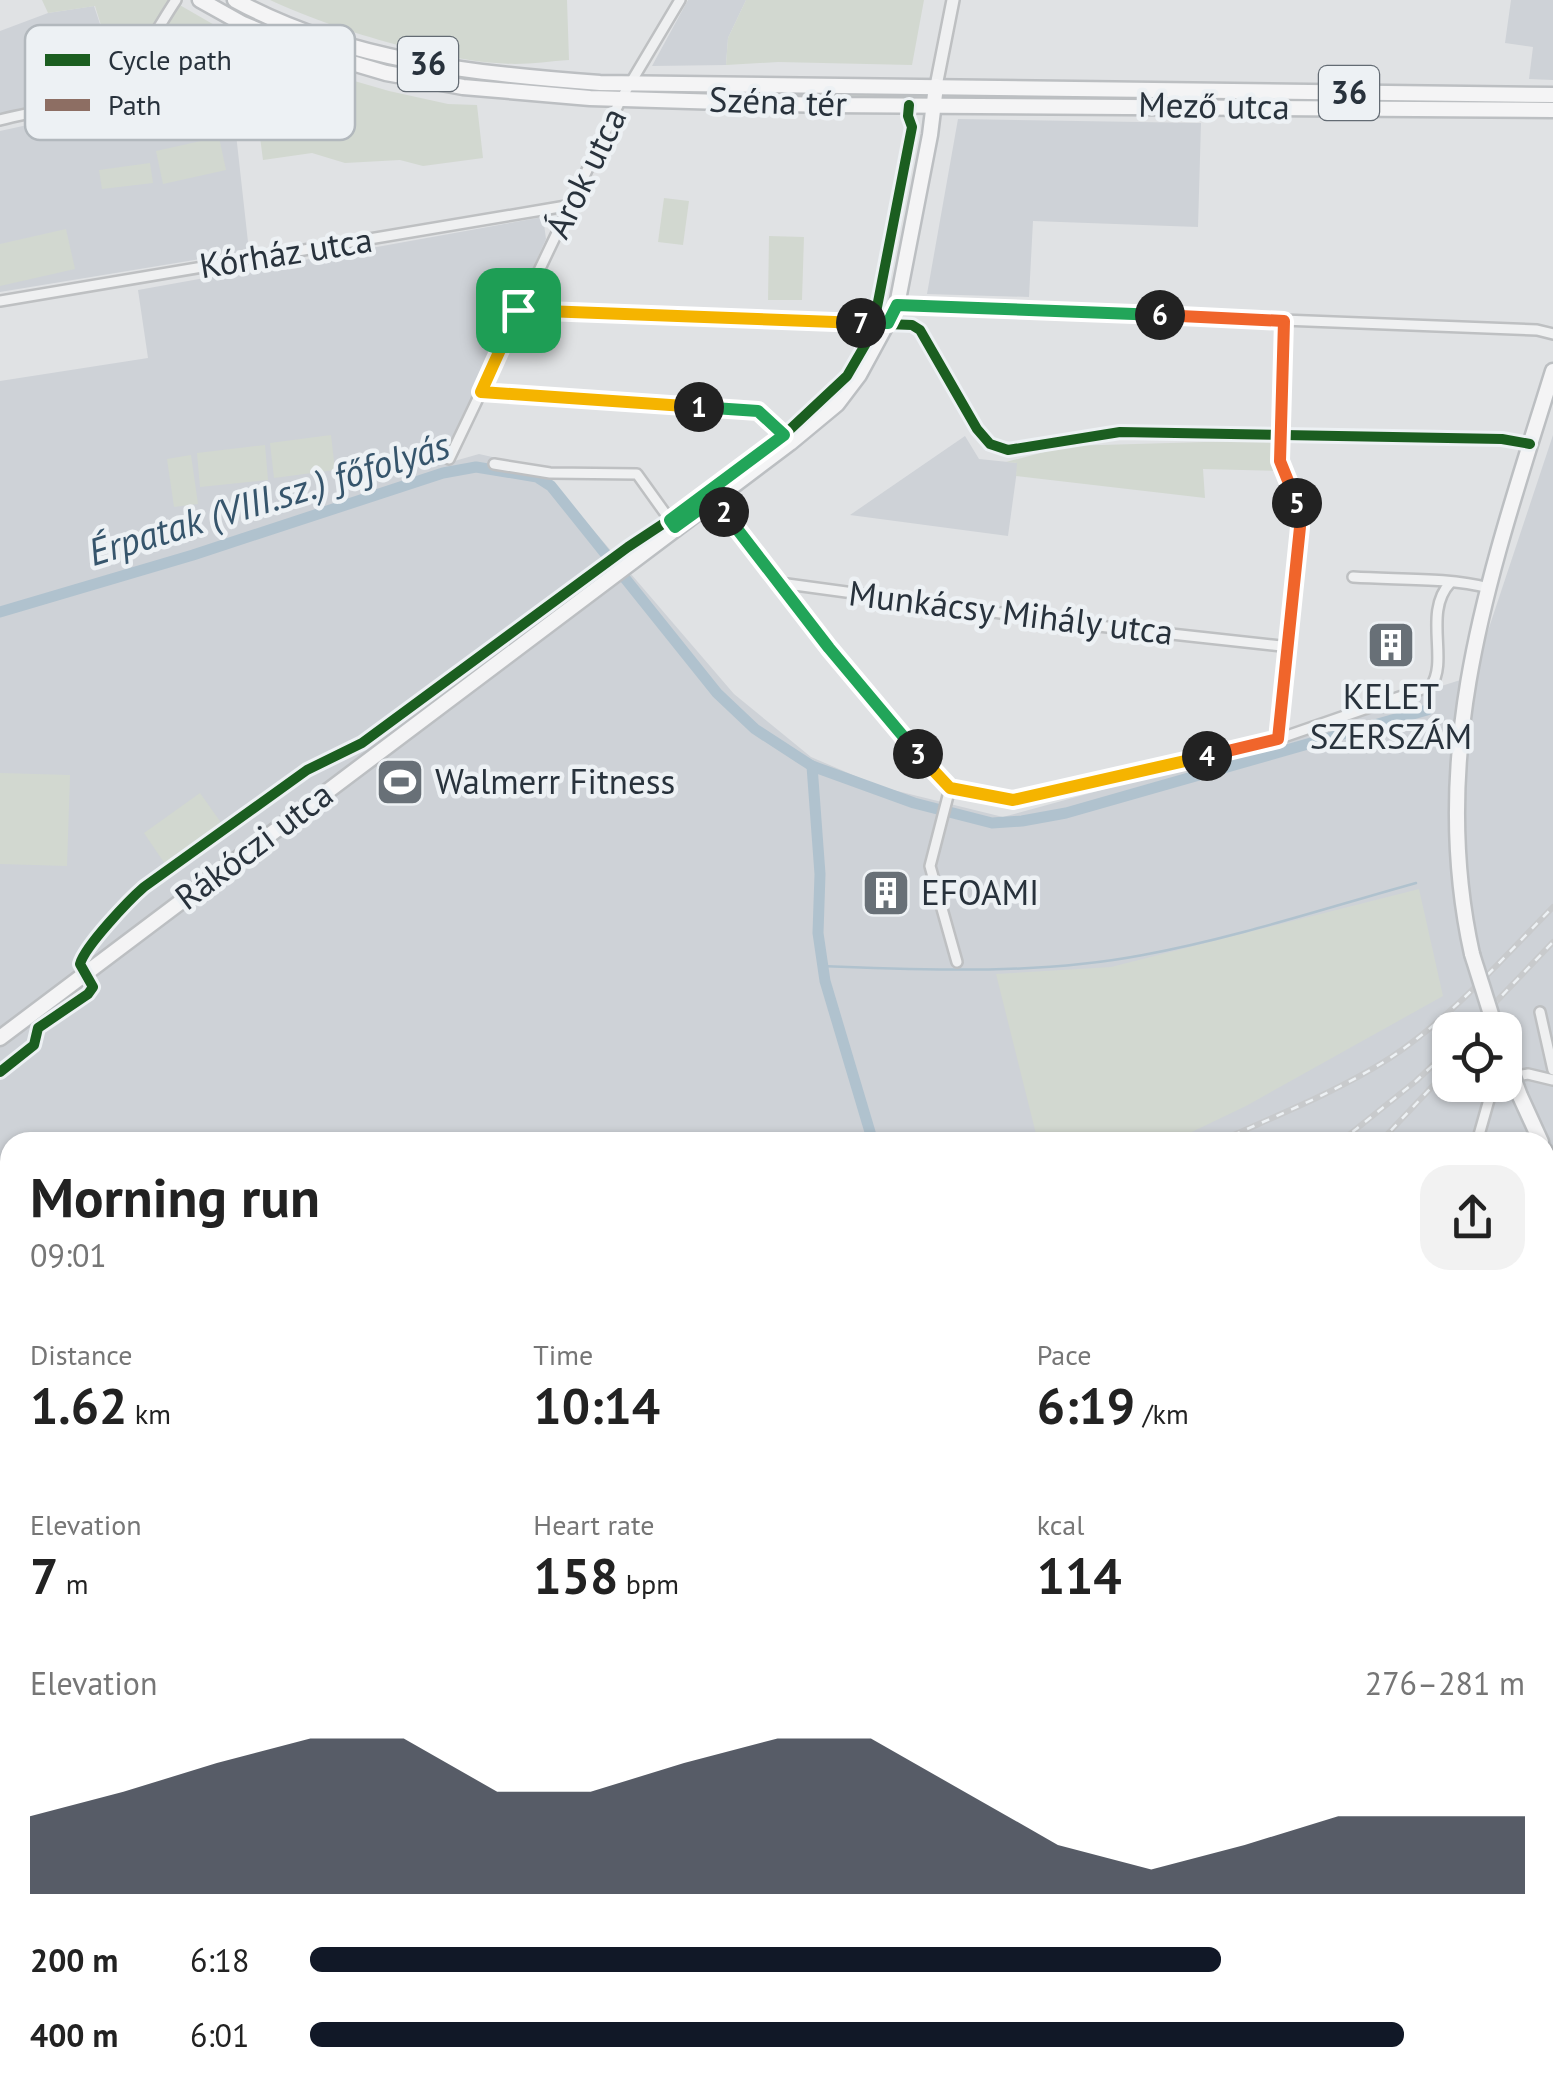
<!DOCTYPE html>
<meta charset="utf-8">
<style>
body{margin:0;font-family:"PT Sans",sans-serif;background:#f2f2f2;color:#222;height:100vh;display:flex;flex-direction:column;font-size:38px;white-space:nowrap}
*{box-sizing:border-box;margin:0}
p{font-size:32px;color:#767676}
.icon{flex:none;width:55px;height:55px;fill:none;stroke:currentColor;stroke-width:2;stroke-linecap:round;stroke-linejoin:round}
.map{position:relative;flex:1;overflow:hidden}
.sheet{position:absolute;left:0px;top:1132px;width:1555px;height:962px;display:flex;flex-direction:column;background:#fff;border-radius:30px 30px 0 0;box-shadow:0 2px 8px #0004}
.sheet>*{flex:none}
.buttons{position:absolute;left:1432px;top:1012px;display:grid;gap:20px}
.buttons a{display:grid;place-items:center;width:90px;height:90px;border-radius:20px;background:#fff;box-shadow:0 2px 8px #0004;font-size:50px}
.pin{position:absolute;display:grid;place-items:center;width:85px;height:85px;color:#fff;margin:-42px;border-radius:20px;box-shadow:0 5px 15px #0006}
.km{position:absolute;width:50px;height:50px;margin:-25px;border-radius:50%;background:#222;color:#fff;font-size:28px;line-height:50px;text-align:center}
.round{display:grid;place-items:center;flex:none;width:105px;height:105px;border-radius:30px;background:#f2f2f2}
.overview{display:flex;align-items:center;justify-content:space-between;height:170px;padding:0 30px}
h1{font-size:55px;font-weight:700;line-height:75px}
.figures{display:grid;grid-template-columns:repeat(3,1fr);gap:15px;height:170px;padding:10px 30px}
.figures div{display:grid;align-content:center}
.figures b{font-size:50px;font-weight:700}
.figures small{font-size:28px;font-weight:400}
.figures p{font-size:28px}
.chart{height:280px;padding:20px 30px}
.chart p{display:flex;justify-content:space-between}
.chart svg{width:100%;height:180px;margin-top:10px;fill:#111827;opacity:.7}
ul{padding:0 30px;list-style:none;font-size:32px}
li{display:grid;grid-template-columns:160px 120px 1fr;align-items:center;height:75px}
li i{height:25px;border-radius:12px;background:#111827}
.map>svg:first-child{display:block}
.built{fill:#ced2d7;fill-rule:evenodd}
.green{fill:#d2d8d0}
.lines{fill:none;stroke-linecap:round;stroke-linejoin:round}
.stream{stroke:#b0c2ce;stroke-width:2.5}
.canal{stroke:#b0c2ce;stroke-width:11}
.minor-casing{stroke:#bec0c2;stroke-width:14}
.tertiary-casing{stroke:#bec0c2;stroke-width:16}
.primary-casing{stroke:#bcbfc2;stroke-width:19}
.minor{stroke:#eff0f1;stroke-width:9}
.tertiary{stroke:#eff0f1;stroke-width:11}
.primary{stroke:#f4f4f5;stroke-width:14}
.rail-casing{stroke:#c8cacc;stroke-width:6}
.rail{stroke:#edf1f4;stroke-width:2.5;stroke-dasharray:8;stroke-linecap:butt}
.primary-bridge-casing{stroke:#bcbfc2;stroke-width:19;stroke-linecap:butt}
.primary-bridge{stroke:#f4f4f5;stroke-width:14}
.quiet{stroke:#8d6e63;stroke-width:8;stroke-dasharray:15 8;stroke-linecap:butt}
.cycleway-casing{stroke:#edf1f4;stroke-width:16}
.cycleway{stroke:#1b5e20;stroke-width:10}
.split-1-casing{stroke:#fff;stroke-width:20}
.split-2-casing{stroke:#fff;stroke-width:20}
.split-3-casing{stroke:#fff;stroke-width:20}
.split-4-casing{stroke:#fff;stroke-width:20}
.split-5-casing{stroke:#fff;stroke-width:20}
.split-6-casing{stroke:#fff;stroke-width:20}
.split-7-casing{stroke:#fff;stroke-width:20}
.split-8-casing{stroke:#fff;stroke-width:20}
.split-1{stroke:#f5b400;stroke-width:12}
.split-2{stroke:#22a559;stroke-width:12}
.split-3{stroke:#22a559;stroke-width:12}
.split-4{stroke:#f5b400;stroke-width:12}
.split-5{stroke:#f0652b;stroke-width:12}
.split-6{stroke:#f0652b;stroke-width:12}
.split-7{stroke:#22a559;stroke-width:12}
.split-8{stroke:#f5b400;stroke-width:12}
.labels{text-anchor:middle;stroke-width:9;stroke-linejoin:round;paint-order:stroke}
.shield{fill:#edf1f4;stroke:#636b73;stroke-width:2.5}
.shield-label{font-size:32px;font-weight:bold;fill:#28323c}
.street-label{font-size:35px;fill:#28323c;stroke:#edf1f4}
.poi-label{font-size:35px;fill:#28323c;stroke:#edf1f4;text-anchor:start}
.water-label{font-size:38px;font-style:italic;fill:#36556c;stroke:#edf1f4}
.key{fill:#edf1f4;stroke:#b2b8bd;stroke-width:2.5}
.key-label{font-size:28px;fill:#28323c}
</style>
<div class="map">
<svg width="1553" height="2093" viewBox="0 0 1553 2093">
<rect width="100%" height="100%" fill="#e0e2e4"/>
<g class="built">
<path d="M688 0H746L728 38 726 65 652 66Z"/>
<path d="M1511 0H1553V80L1529 79 1533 47 1505 43Z"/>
<path d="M94 6 117 75 111 81 87 92 0 116V31L48 13Z"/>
<path d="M224 82 227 108 233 107 249 251 0 292V131L96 110 123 96Z"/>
<path d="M958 119 1201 123 1198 227 1033 221 1029 297 927 294Z"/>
<path d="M543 217 546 239 444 464 479 454 540 468 734 694 811 757 881 787 1003 817 1189 766 1473 676 1553 435V1189L1545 1193V1142H1269L1260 1132 1240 1142H10V1325L0 1320V381L148 358 138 290ZM1450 1030H1505V1085H1450Z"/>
<path d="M965 436 979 459 1018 463 1008 536 850 515Z"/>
<path d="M1545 1227 1553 1247V1764L1545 1765Z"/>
<path d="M0 1405 10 1410V1782L0 1783Z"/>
<path d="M1545 1795 1553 1850V2093H1451L1450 2085H1545Z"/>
</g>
<g class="green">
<path d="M42 0H171L268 56 389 91 448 104 477 105 483 158 423 166 400 160 345 163 312 153 263 160 258 122 242 105 227 108 224 82 123 96 95 6 48 13Z"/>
<path d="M270 0H567L569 60C551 61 533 64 515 64 444 63 334 30 270 0Z"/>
<path d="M746 0H924L912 65 778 62 726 65 728 38Z"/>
<path d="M657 91 906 92 905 97 657 95Z"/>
<path d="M1198 97 1501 100V103L1199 101Z"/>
<path d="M219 137 226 170 163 184 156 151Z"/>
<path d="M150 163 153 183 102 189 99 170Z"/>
<path d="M664 198 689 201 683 245 658 242Z"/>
<path d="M66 229 75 269 0 286V244Z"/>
<path d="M769 236 804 237 802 300H768Z"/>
<path d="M331 435 335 470 274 478 270 443Z"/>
<path d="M1273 440 1279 471 1203 469 1205 498 1016 476 1017 463 1006 462 1067 446Z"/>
<path d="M265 445 268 480 200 487 197 453Z"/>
<path d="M191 455 198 504 174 507 167 459Z"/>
<path d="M0 773 70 775 67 866 0 864Z"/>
<path d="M200 793 222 824 165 864 144 833Z"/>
<path d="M1419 889 1443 996 1246 1106 1171 1142H1038L996 974 1111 967Z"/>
<path d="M10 1782V2085H49V2093H0V1783Z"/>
<path d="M283 2085H802L798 2093H284Z"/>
</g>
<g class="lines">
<g class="stream">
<path d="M823 966C929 970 1038 975 1143 955 1235 938 1326 908 1416 883"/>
<path d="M531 2087 532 2093"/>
</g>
<g class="canal">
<path d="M0 612 193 555 443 473 476 467 537 477 551 486 717 693 755 729 812 766 914 803 992 823 1022 821 1066 813 1427 710"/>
<path d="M812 766 820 874 818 933 825 981 873 1142"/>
<path d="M1545 1575H1553"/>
</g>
<g class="minor-casing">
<g id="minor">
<path d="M0 120C34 111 77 107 107 88 137 70 157 28 176 0"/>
<path d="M0 301 572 205"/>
<path d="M897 305 1537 330 1553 334"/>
<path d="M519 309 912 325 920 330 977 429 990 444 1008 450 1120 432 1502 439 1530 444"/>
<path d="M481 393 758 411 790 443"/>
<path d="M449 459 621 99 680 0"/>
<path d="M494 464 550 473 637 474 675 527"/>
<path d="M715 498 829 648 926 764 950 788 1013 800 1036 797 1278 739 1431 686C1449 661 1423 612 1450 583"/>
<path d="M1353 577C1397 580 1447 577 1489 588"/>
<path d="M780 583 1089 625 1290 647"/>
<path d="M1278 739 1300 527 1298 508 1280 461 1284 321"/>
<path d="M950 788 930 866 957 962"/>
<path d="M1540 1012 1553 1070"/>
<path d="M1505 1078 1528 1074 1553 1080"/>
<path d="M1477 1142 1492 1089 1497 1085"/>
<path d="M0 1394 10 1397"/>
<path d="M1545 1755 1553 1754"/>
<path d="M171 2085V2093"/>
<path d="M1082 2085 1096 2093"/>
<path d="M1140 2085 1141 2093"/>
<path d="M1344 2085 1345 2093"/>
<path d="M822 2093 827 2085"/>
<path d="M1017 2093 1021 2085"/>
</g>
</g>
<g class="tertiary-casing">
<path id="tertiary" d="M936 86 953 0"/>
</g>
<g class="primary-casing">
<g id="primary">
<path d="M200 0 243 24 298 47 386 73 463 87 590 98 824 105 1553 110"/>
<path d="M235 0C346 61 476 74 600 83L1553 95"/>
<path d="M1472 954C1426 747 1493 565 1553 371"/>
<path d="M0 1038 790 443 837 404 859 375 897 305 930 135 936 86"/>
<path d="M1520 1096 1541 1142"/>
<path d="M1545 1151 1553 1170"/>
</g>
</g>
<use href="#minor" class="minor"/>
<use href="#tertiary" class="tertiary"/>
<use href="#primary" class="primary"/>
<g class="rail-casing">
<g id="rail">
<path d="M1469 1030 1553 942"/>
<path d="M1218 1142C1275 1116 1337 1092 1390 1058 1452 1017 1501 960 1553 907"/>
<path d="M1340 1142 1416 1081 1450 1049"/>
<path d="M1380 1142 1445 1073"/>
<path d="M0 1355 10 1359"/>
<path d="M413 2093 417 2085"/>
<path d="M469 2093 477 2085"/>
</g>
</g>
<use href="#rail" class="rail"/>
<g class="primary-bridge-casing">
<g id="primary-bridge">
<path d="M1472 954 1496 1030"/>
<path d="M1505 1056 1520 1096"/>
</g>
</g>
<use href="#primary-bridge" class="primary-bridge"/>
<g class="quiet">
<path d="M1082 2085 1096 2093"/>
<path d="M1140 2085 1141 2093"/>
<path d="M1344 2085 1345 2093"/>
<path d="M500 2093 509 2085"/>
<path d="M1017 2093 1021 2085"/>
</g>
<g class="cycleway-casing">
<g id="cycleway">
<path d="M519 309 912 325 920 330 977 429 990 444 1008 450 1120 432 1502 439 1530 444"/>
<path d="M0 1072 34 1045 38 1028 88 994 93 987 80 964C85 946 129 900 144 887L307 770 362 743 628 547 687 508 784 435 847 376 872 333 912 127 908 116 909 105"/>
</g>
</g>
<use href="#cycleway" class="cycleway"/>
</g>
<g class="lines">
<g class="split-1-casing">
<path id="split-1" d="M518 310 481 392 699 407"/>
</g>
<g class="split-2-casing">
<path id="split-2" d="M699 407 758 411 784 435 670 520 675 527 715 498 724 512"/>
</g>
<g class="split-3-casing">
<path id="split-3" d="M724 512 829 648 918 754"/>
</g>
<g class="split-4-casing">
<path id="split-4" d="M918 754 950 788 1013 800 1207 756"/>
</g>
<g class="split-5-casing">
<path id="split-5" d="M1207 756 1278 739 1300 527 1297 503"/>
</g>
<g class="split-6-casing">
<path id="split-6" d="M1160 315 1284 321 1280 461 1297 503"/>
</g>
<g class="split-7-casing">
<path id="split-7" d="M861 323H888L897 305 1160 315"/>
</g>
<g class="split-8-casing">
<path id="split-8" d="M518 310 861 323"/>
</g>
<use href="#split-1" class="split-1"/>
<use href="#split-2" class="split-2"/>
<use href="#split-3" class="split-3"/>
<use href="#split-4" class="split-4"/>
<use href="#split-5" class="split-5"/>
<use href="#split-6" class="split-6"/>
<use href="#split-7" class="split-7"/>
<use href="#split-8" class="split-8"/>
</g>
<defs>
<g id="building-square" transform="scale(2.5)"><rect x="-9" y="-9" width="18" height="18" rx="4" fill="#687077" stroke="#edf1f4"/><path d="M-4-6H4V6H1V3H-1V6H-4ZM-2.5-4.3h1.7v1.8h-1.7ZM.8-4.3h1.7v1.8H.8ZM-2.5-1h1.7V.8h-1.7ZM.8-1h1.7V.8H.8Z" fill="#fff"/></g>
<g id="stadium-square" transform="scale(2.5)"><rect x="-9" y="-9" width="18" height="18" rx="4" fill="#687077" stroke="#edf1f4"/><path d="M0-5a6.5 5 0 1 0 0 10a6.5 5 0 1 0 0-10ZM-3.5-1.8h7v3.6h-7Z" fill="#fff"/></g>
</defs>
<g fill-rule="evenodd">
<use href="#building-square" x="1391" y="645"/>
<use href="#stadium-square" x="400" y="782"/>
<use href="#building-square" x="886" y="893"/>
</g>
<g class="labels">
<g class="shield">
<rect x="398" y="37" width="60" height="54" rx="8"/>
<rect x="1319" y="66" width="60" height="54" rx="8"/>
</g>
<g class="shield-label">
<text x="428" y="75">36</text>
<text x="1349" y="104">36</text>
</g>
<g class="street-label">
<text transform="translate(778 102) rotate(2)" y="12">Széna tér</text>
<text transform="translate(1214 106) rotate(1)" y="12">Mező utca</text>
<text transform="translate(586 173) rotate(-64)" y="12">Árok utca</text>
<text transform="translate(286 253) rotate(-9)" y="12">Kórház utca</text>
<text transform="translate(1011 613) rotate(7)" y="12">Munkácsy Mihály utca</text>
<text transform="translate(254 846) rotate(-37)" y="12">Rákóczi utca</text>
</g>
<g class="poi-label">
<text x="1391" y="709" text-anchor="middle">KELET<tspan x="1391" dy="40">SZERSZÁM</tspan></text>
<text x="435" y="794">Walmerr Fitness</text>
<text x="921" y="905">EFOAMI</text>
</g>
<g class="water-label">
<text transform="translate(269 499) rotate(-17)" y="13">Érpatak (VIII.sz.) főfolyás</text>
</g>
</g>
<rect x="25" y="25" width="330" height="115" rx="15" class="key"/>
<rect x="45" y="54" width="45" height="12" fill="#1b5e20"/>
<rect x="45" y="99" width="45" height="12" fill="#8d6e63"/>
<g class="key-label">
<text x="108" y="70">Cycle path</text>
<text x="108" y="115">Path</text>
</g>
</svg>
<div class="buttons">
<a><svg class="icon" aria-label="locate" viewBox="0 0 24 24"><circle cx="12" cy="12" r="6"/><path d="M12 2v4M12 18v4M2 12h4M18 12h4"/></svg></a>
</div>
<div class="pin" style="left:518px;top:310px;background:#1e9e55"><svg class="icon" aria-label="arrive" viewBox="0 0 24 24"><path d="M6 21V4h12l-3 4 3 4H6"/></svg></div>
<b class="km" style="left:699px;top:407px">1</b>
<b class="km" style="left:724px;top:512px">2</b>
<b class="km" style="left:918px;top:754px">3</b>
<b class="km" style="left:1207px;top:756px">4</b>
<b class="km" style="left:1297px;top:503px">5</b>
<b class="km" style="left:1160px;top:315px">6</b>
<b class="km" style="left:861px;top:323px">7</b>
<section class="sheet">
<div class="overview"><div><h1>Morning run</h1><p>09:01</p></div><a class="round"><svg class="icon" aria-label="share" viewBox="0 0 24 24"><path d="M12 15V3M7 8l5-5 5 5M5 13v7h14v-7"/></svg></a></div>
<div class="figures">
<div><p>Distance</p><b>1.62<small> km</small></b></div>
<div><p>Time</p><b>10:14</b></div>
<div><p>Pace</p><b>6:19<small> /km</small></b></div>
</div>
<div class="figures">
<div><p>Elevation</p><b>7<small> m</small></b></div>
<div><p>Heart rate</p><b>158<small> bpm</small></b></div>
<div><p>kcal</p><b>114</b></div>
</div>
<div class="chart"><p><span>Elevation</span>276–281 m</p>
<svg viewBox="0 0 160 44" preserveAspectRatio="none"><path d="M0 44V25L10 19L20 12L30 6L40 6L50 19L60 19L70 12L80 6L90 6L100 19L110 32L120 38L130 32L140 25L150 25L160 25V44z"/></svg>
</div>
<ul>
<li><b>200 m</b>6:18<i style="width:75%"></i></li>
<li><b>400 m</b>6:01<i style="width:90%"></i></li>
</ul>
</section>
</div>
